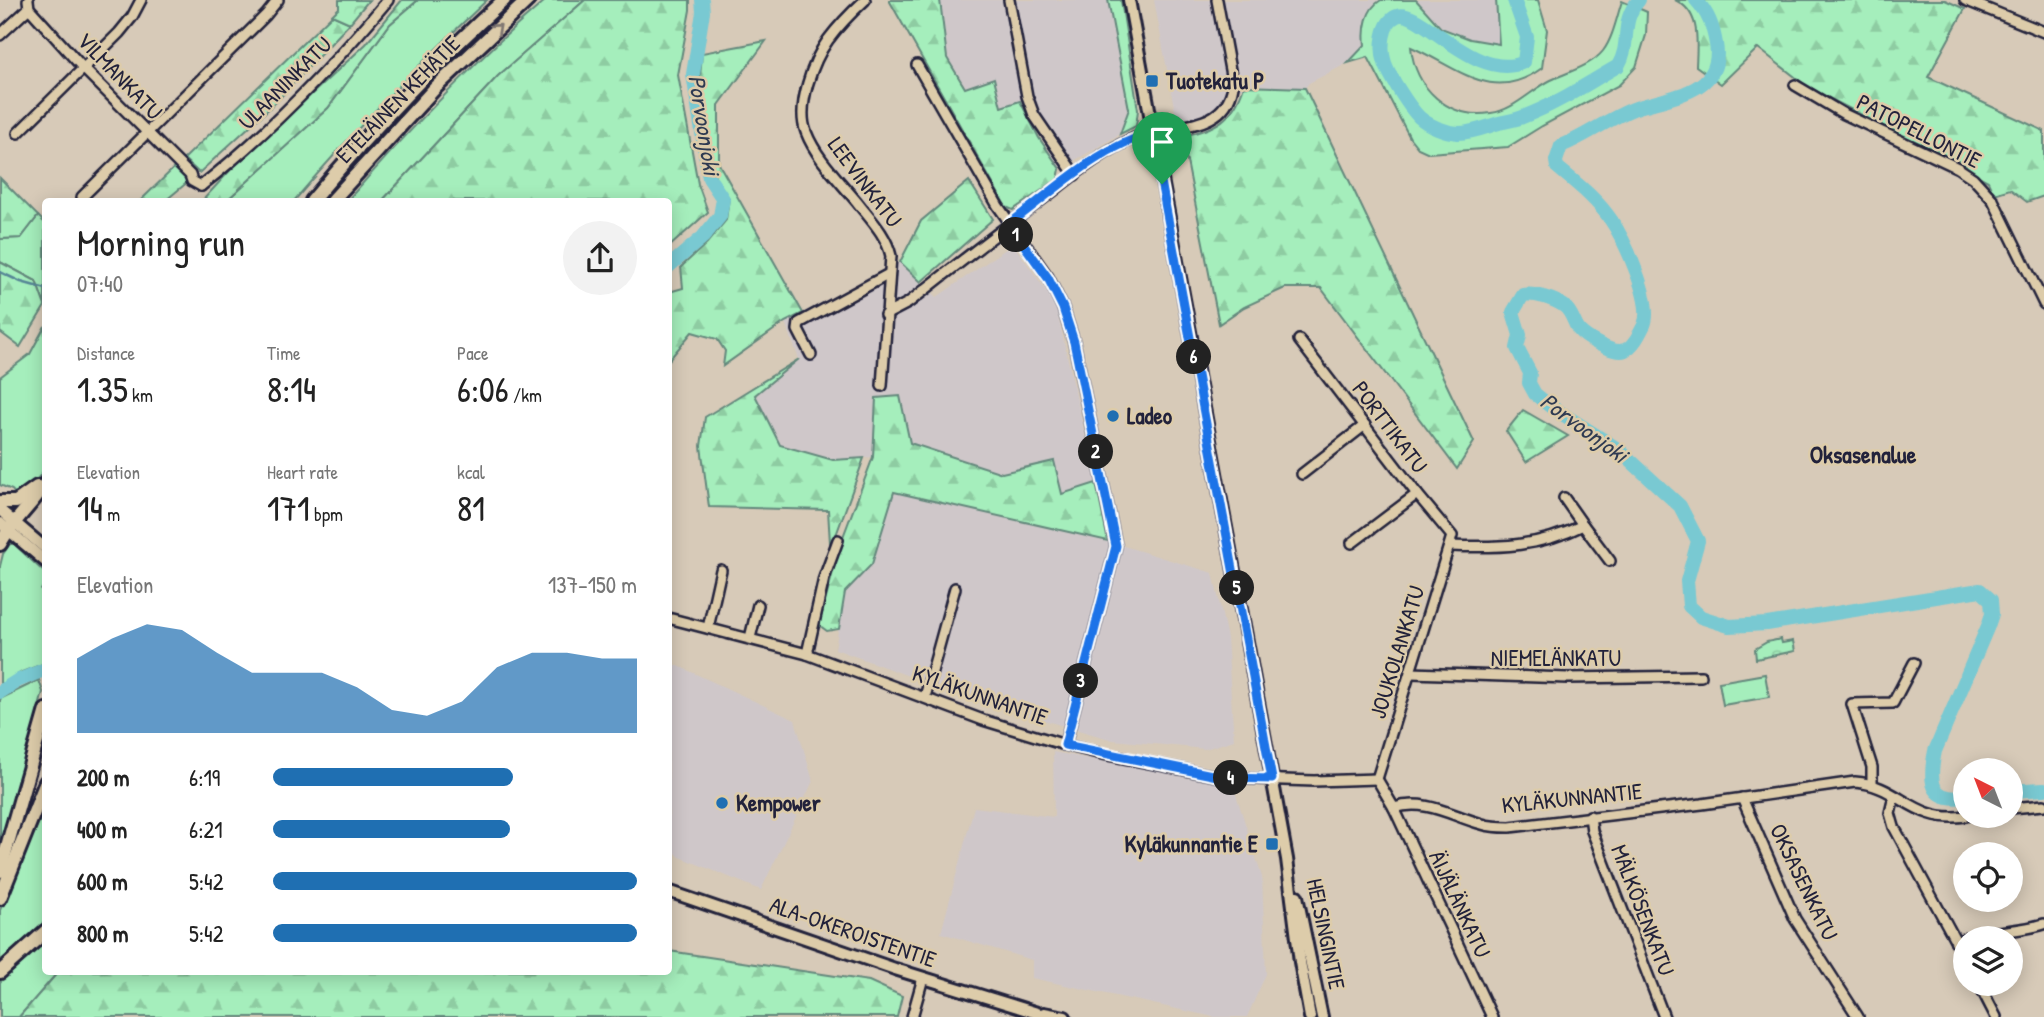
<!DOCTYPE html>
<meta charset="utf-8">
<style>
body{margin:0;font-family:"Patrick Hand",sans-serif;background:#f2f2f2;color:#222;height:100vh;display:flex;flex-direction:column;font-size:26px;white-space:nowrap}
*{box-sizing:border-box;margin:0}
p{font-size:23px;color:#767676}
.icon{flex:none;width:38px;height:38px;fill:none;stroke:currentColor;stroke-width:2;stroke-linecap:round;stroke-linejoin:round}
.map{position:relative;flex:1;overflow:hidden}
.drawer{position:absolute;left:42px;top:198px;width:630px;height:777px;display:flex;flex-direction:column;background:#fff;border-radius:7px;box-shadow:0 4px 18px #0003}
.drawer>*{flex:none}
.needle{width:46px;rotate:318deg}
.buttons{position:absolute;left:1953px;top:758px;display:grid;gap:14px}
.buttons a{display:grid;place-items:center;width:70px;height:70px;border-radius:50%;background:#fff;box-shadow:0 4px 18px #0003;font-size:35px}
.pin{position:absolute;display:grid;place-items:center;width:60px;height:60px;color:#fff;margin:-72px -30px;border-radius:50% 50% 50% 0;rotate:-45deg;box-shadow:0 0 7px #0007}
.pin .icon{rotate:45deg}
.km{position:absolute;width:35px;height:35px;margin:-18px;border-radius:50%;background:#222;color:#fff;font-size:19px;line-height:35px;text-align:center}
.round{display:grid;place-items:center;flex:none;width:74px;height:74px;border-radius:37px;background:#f2f2f2}
.head{display:flex;align-items:center;justify-content:space-between;height:119px;padding:0 35px}
h1{font-size:38px;font-weight:600;line-height:52px}
.stats{display:grid;grid-template-columns:repeat(3,1fr);gap:10px;height:119px;padding:7px 35px}
.stats div{display:grid;align-content:center}
.stats b{font-size:35px;font-weight:600}
.stats small{font-size:19px;font-weight:400}
.stats p{font-size:19px}
.chart{height:196px;padding:14px 35px}
.chart p{display:flex;justify-content:space-between}
.chart svg{width:100%;height:126px;margin-top:7px;fill:#1f6fb2;opacity:.7}
ul{padding:0 35px;list-style:none;font-size:23px}
li{display:grid;grid-template-columns:112px 84px 1fr;align-items:center;height:52px}
li i{height:18px;border-radius:9px;background:#1f6fb2}
.map>svg:first-child{display:block}
.built{fill:#cfc7c9}
.grass{fill:#a5eebc;stroke:#64887c;stroke-width:2}
.forest{fill:url(#forest-firs);stroke:#64887c;stroke-width:2}
.park{fill:url(#park-crowns);stroke:#64887c;stroke-width:2}
.lines{fill:none;stroke-linecap:round;stroke-linejoin:round}
.stream{stroke:#568696;stroke-width:2.5}
.river{stroke:#79c9d2;stroke-width:14}
.minor-casing{stroke:#22223b;stroke-width:14}
.major-casing{stroke:#22223b;stroke-width:16}
.highway-casing{stroke:#22223b;stroke-width:18}
.minor{stroke:#dca;stroke-width:9}
.major{stroke:#dca;stroke-width:10}
.highway{stroke:#dca;stroke-width:12}
.oneway{stroke:#807772}
.route-casing{stroke:#fff;stroke-width:14}
.route{stroke:#1a73e8;stroke-width:9}
.poi-dot{fill:#1f6fb2;stroke:#dca;stroke-width:2.5}
.labels{text-anchor:middle;stroke-width:5;stroke-linejoin:round;paint-order:stroke}
.street-label{font-size:23px;fill:#22223b;stroke:#dca}
.poi-label{font-size:23px;font-weight:bold;fill:#22223b;stroke:#dca;text-anchor:start}
.water-label{font-size:24px;font-style:italic;fill:#2f3b52;stroke:#dca}
.neighbourhood-label{font-size:24px;font-weight:bold;fill:#22223b;stroke:#dca}
</style>
<div class="map">
<svg width="2044" height="1017" viewBox="0 0 2044 1017">
<defs>
<pattern id="forest-firs" width="22" height="20" patternUnits="userSpaceOnUse" patternTransform="scale(1.75)"><rect width="22" height="20" fill="#a5eebc"/><path d="M5 1l3.5 6h-7zM16 11l3.5 6h-7z" fill="#8ecca2"/></pattern>
<pattern id="park-crowns" width="20" height="18" patternUnits="userSpaceOnUse" patternTransform="scale(1.75)"><rect width="20" height="18" fill="#a5eebc"/><path d="M2 6a3 3 0 1 1 6 0M12 15a3 3 0 1 1 6 0" fill="none" stroke="#8ecca2"/></pattern>
</defs>
<rect width="100%" height="100%" fill="#d7cab8"/>
<filter id="ink" filterUnits="userSpaceOnUse"><feTurbulence type="fractalNoise" baseFrequency=".0143" numOctaves="2"/><feDisplacementMap in="SourceGraphic" scale="14" xChannelSelector="R" yChannelSelector="G"/><feConvolveMatrix kernelMatrix="1 2 1 2 8 2 1 2 1" color-interpolation-filters="sRGB"/></filter>
<g filter="url(#ink)">
<g class="built">
<path d="M940 0H1108L1129 109 1120 134 1060 169 1020 101 1001 107 966 88 947 58Z"/>
<path d="M1154 0H1381L1376 2 1365 45 1348 63 1309 83 1305 88 1244 86 1211 111 1177 123Z"/>
<path d="M1416 0H1496L1500 44 1470 39 1441 28Z"/>
<path d="M1013 244 1055 303 1096 483 1061 495 1054 461 1002 473 910 443 900 396 876 398 873 457 833 460 779 445 755 395 799 359 785 322 900 262 937 297Z"/>
<path d="M894 492 1107 541 1213 573 1227 638 1234 740 1205 749 1113 740 977 701 835 649 845 592 872 564Z"/>
<path d="M672 663 795 720 813 781 761 890 680 857 669 847 668 664Z"/>
<path d="M1053 752 1233 785 1262 877 1266 974 1247 1017H1214L1032 978V960L941 933 974 807 1054 817Z"/>
</g>
<g class="grass">
<path d="M418 0H487C419 64 354 130 294 201H226L328 108 390 24Z"/>
<path d="M546 0H585L498 76 382 201H347C409 130 474 61 546 0Z"/>
<path d="M1108 0H1121L1138 110 1136 126 1120 134 1129 109Z"/>
<path d="M1381 0H1416L1441 28 1470 39 1499 44 1496 0H1538L1547 30 1542 68C1492 105 1458 67 1411 47 1415 88 1448 120 1491 113 1514 110 1531 90 1551 80 1568 72 1591 66 1603 51 1613 38 1617 16 1622 1L1647 12 1646 35 1636 67 1619 85 1542 126 1508 147 1429 153 1418 148 1410 138 1368 57 1348 63 1365 45C1363 29 1366 9 1381 0Z"/>
<path d="M38 216 45 223V306L36 281 0 262V239L21 238Z"/>
<path d="M45 326V469L33 484 18 497 12 490 0 485V377L30 354Z"/>
<path d="M10 544H14L45 573V584L41 590H45V663L22 672 0 685V566L3 554Z"/>
<path d="M1765 674 1769 697 1723 705 1719 682Z"/>
<path d="M39 680 43 692 0 855V699Z"/>
<path d="M45 808V926L0 966V910Z"/>
<path d="M45 940 46 971H59L19 1017H0V982L17 964Z"/>
</g>
<g class="forest">
<path d="M402 0H418L390 24 328 108 226 201H202L235 165 366 44Z"/>
<path d="M585 0H690V10L678 75 698 184 708 212 669 247 668 201H382L498 76Z"/>
<path d="M889 0H940L947 58 965 88 994 78 1001 107 1020 101 1039 138 1060 169 1058 179 1013 210 1006 207Z"/>
<path d="M1675 0H1945L1965 9 1928 77 2044 131V196L2027 202 2010 189 1994 194 1988 181 1808 87 1758 48 1721 84 1696 66C1697 41 1701 12 1675 0Z"/>
<path d="M332 15 350 23 275 103 199 173 184 159Z"/>
<path d="M766 41 719 105V164L803 313 785 322 723 366 725 351 717 339 692 332 669 360V292L683 288 681 267 707 243 726 220 729 198 716 180 706 136 699 90 702 53Z"/>
<path d="M1244 86 1305 88 1474 442 1457 469 1321 288H1285L1244 307 1219 324 1182 136C1216 129 1233 120 1244 86Z"/>
<path d="M175 167 189 181 165 201H140Z"/>
<path d="M0 178 38 216 21 238 0 239Z"/>
<path d="M969 181 993 219 921 282 900 262 921 221Z"/>
<path d="M0 262 36 281 45 306 20 347 0 332Z"/>
<path d="M799 359 755 395 780 445 833 460 864 458 835 538 830 543 828 510 709 507 701 446 705 417Z"/>
<path d="M900 396 910 443 1002 473 1054 461 1062 494 1096 483 1108 541 894 492 872 564 845 592 839 629 827 631 819 625 840 545 873 457 876 398Z"/>
<path d="M1523 410 1568 436 1526 462 1506 431Z"/>
<path d="M669 951 869 981 902 996 897 1017H19L59 971H668Z"/>
</g>
<g class="park">
<path d="M339 0H369L350 23 332 15 339 8Z"/>
<path d="M1781 639 1782 643 1793 641 1795 651 1756 659 1755 649 1767 642Z"/>
</g>
<g class="lines">
<path class="stream" d="M0 272 21 282 46 289"/>
<g class="river">
<path d="M1514 0 1527 37 1524 62C1476 84 1419 6 1397 16 1382 22 1380 49 1385 63 1390 77 1409 107 1419 117 1429 126 1445 132 1458 133 1472 133 1486 127 1499 123 1508 121 1517 120 1525 116 1557 104 1588 83 1618 66 1632 43 1619 22 1639 0"/>
<path d="M1696 0C1708 13 1713 26 1716 44 1725 94 1666 97 1633 109 1608 119 1586 136 1561 146L1556 161 1557 167C1576 183 1597 199 1611 220 1624 239 1654 303 1644 325 1640 333 1634 346 1625 350 1614 355 1585 338 1578 329 1573 321 1572 312 1564 306 1554 299 1535 293 1523 295L1513 312 1520 335 1517 348 1530 373 1529 383 1535 394 1550 406 1619 450 1680 506 1698 541 1687 581 1689 606 1701 617 1729 626 1767 624 1980 590 1991 600 1992 614 1988 626 1935 751C1929 780 1929 802 1965 797"/>
<path d="M668 267 703 237 720 216 723 199 709 178 693 74 703 12 702 0"/>
<path d="M0 692 17 681 46 669"/>
<path d="M2011 791 2044 789"/>
</g>
<g class="minor-casing">
<g id="minor">
<path d="M28 0 29 8 84 69 190 175 192 181 201 186"/>
<path d="M865 0C852 12 839 25 828 40 813 61 796 106 806 132 816 158 839 180 857 202 870 219 886 234 891 256L882 386"/>
<path d="M1009 0 1027 96 1034 115 1075 175"/>
<path d="M1965 0 2044 32"/>
<path d="M0 35 29 8"/>
<path d="M917 65 998 206 1048 277 1063 308 1074 342 1116 546 1065 745"/>
<path d="M1795 85 1844 114 1958 168 1973 178 1993 200 2044 304"/>
<path d="M18 133 119 33 132 17 141 0"/>
<path d="M201 186C271 131 331 68 388 0"/>
<path d="M82 197 266 15 278 0"/>
<path d="M885 315 908 303C954 267 1001 230 1048 195 1075 174 1104 150 1137 137 1172 123 1225 133 1233 86L1217 0"/>
<path d="M1299 340 1417 494 1452 536 1377 779"/>
<path d="M811 355 798 330 799 323 889 274"/>
<path d="M1302 474 1365 425"/>
<path d="M1564 498 1583 525"/>
<path d="M1352 543 1417 494"/>
<path d="M1450 546C1498 548 1540 547 1583 525L1610 561"/>
<path d="M668 618 807 654 983 720 1065 745 1102 754 1227 778 1314 781 1377 779"/>
<path d="M708 628 721 570"/>
<path d="M750 638 758 605"/>
<path d="M807 654 824 578 838 540"/>
<path d="M1411 673 1568 678 1701 676"/>
<path d="M925 697 955 588"/>
<path d="M1377 779 1394 808C1426 798 1452 816 1482 824 1491 827 1501 827 1510 827L1702 804 1855 782C1900 785 1913 824 1966 816"/>
<path d="M1872 784V767L1852 704 1893 703 1914 663"/>
<path d="M1894 796 1890 813 1894 827 1965 958"/>
<path d="M1742 798 1795 919 1858 1017"/>
<path d="M1394 808 1492 1017"/>
<path d="M2011 808 2044 805"/>
<path d="M1590 816 1592 831 1664 1017"/>
<path d="M1956 942C1983 930 2016 933 2044 924"/>
<path d="M1979 984 1996 1017"/>
<path d="M912 1017 923 978"/>
</g>
</g>
<g class="major-casing">
<g id="major">
<path d="M1129 0 1287 859 1300 962 1310 1017"/>
<path d="M0 510 46 549"/>
<path d="M0 523 46 562"/>
<path d="M668 891 895 969 1050 1017"/>
<path d="M1297 896 1322 1017"/>
<path d="M1044 1013 1065 1017"/>
</g>
</g>
<g class="highway-casing">
<g id="highway">
<path d="M312 201C371 130 435 62 504 0"/>
<path d="M332 201 436 87 528 0"/>
<path d="M0 502H16L37 487"/>
<path d="M0 544C12 521 32 505 46 483"/>
<path d="M0 871 46 710"/>
<path d="M0 898 46 782"/>
<path d="M0 972 46 931"/>
</g>
</g>
<use href="#minor" class="minor"/>
<use href="#major" class="major"/>
<use href="#highway" class="highway"/>
</g>
<defs><path id="oneway-chevron" d="M-2-3.5L2.5 0L-2 3.5" fill="none" stroke-width="1.6" stroke-linecap="round" stroke-linejoin="round" transform="scale(1.75)"/></defs>
<use class="oneway" href="#oneway-chevron" transform="translate(497 28) rotate(-42)"/>
</g>
<g class="lines" filter="url(#ink)">
<g class="route-casing">
<path id="route" d="M1152 133 1272 779 1227 778 1065 745 1116 546 1074 342 1063 308 1048 278 1009 224C1053 192 1098 147 1152 133Z"/>
</g>
<use href="#route" class="route"/>
</g>
<g class="poi-dot">
<rect x="1145" y="74" width="14" height="14" rx="3.5"/>
<circle cx="1113" cy="416" r="7"/>
<circle cx="722" cy="803" r="7"/>
<rect x="1265" y="837" width="14" height="14" rx="3.5"/>
</g>
<g class="labels">
<g class="street-label">
<text transform="translate(120 76) rotate(46)" y="8">VILMANKATU</text>
<text transform="translate(285 83) rotate(-45)" y="8">ULAANINKATU</text>
<text transform="translate(398 99) rotate(-46)" y="8">ETELÄINEN KEHÄTIE</text>
<text transform="translate(1919 131) rotate(27)" y="8">PATOPELLONTIE</text>
<text transform="translate(865 182) rotate(53)" y="8">LEEVINKATU</text>
<text transform="translate(1390 427) rotate(53)" y="8">PORTTIKATU</text>
<text transform="translate(1397 652) rotate(-73)" y="8">JOUKOLANKATU</text>
<text x="1556" y="666">NIEMELÄNKATU</text>
<text transform="translate(980 695) rotate(19)" y="8">KYLÄKUNNANTIE</text>
<text transform="translate(1572 798) rotate(-6)" y="8">KYLÄKUNNANTIE</text>
<text transform="translate(1804 882) rotate(64)" y="8">OKSASENKATU</text>
<text transform="translate(1460 904) rotate(65)" y="8">ÄIJÄLÄNKATU</text>
<text transform="translate(1643 910) rotate(69)" y="8">MÄLKÖSENKATU</text>
<text transform="translate(853 932) rotate(19)" y="8">ALA-OKEROISTENTIE</text>
<text transform="translate(1326 934) rotate(78)" y="8">HELSINGINTIE</text>
</g>
<g class="poi-label">
<text x="1166" y="89">Tuotekatu P</text>
<text x="1127" y="424">Ladeo</text>
<text x="736" y="811">Kempower</text>
<text x="1258" y="852" text-anchor="end">Kyläkunnantie E</text>
</g>
<g class="water-label">
<text transform="translate(704 125) rotate(81)" y="8">Porvoonjoki</text>
<text transform="translate(1584 428) rotate(36)" y="8">Porvoonjoki</text>
</g>
<g class="neighbourhood-label">
<text x="1863" y="463">Oksasenalue</text>
</g>
</g>
</svg>
<div class="buttons">
<a><svg class="needle" viewBox="-14 -14 28 28"><path d="M0-13l5 13h-10z" fill="#e53935"/><path d="M0 13l5-13h-10z" fill="#767676"/></svg></a>
<a><svg class="icon" aria-label="locate" viewBox="0 0 24 24"><circle cx="12" cy="12" r="6"/><path d="M12 2v4M12 18v4M2 12h4M18 12h4"/></svg></a>
<a><svg class="icon" aria-label="layers" viewBox="0 0 24 24"><path d="M12 4l9 5-9 5-9-5zM3 14l9 5 9-5"/></svg></a>
</div>
<div class="pin" style="left:1162px;top:184px;background:#1e9e55"><svg class="icon" aria-label="arrive" viewBox="0 0 24 24"><path d="M6 21V4h12l-3 4 3 4H6"/></svg></div>
<b class="km" style="left:1016px;top:235px">1</b>
<b class="km" style="left:1096px;top:452px">2</b>
<b class="km" style="left:1081px;top:681px">3</b>
<b class="km" style="left:1231px;top:778px">4</b>
<b class="km" style="left:1237px;top:588px">5</b>
<b class="km" style="left:1194px;top:357px">6</b>
<section class="drawer">
<div class="head"><div><h1>Morning run</h1><p>07:40</p></div><a class="round"><svg class="icon" aria-label="share" viewBox="0 0 24 24"><path d="M12 15V3M7 8l5-5 5 5M5 13v7h14v-7"/></svg></a></div>
<div class="stats">
<div><p>Distance</p><b>1.35<small> km</small></b></div>
<div><p>Time</p><b>8:14</b></div>
<div><p>Pace</p><b>6:06<small> /km</small></b></div>
</div>
<div class="stats">
<div><p>Elevation</p><b>14<small> m</small></b></div>
<div><p>Heart rate</p><b>171<small> bpm</small></b></div>
<div><p>kcal</p><b>81</b></div>
</div>
<div class="chart"><p><span>Elevation</span>137–150 m</p>
<svg viewBox="0 0 160 44" preserveAspectRatio="none"><path d="M0 44V18L10 11L20 6L30 8L40 16L50 23L60 23L70 23L80 28L90 36L100 38L110 33L120 21L130 16L140 16L150 18L160 18V44z"/></svg>
</div>
<ul>
<li><b>200 m</b>6:19<i style="width:66%"></i></li>
<li><b>400 m</b>6:21<i style="width:65%"></i></li>
<li><b>600 m</b>5:42<i style="width:100%"></i></li>
<li><b>800 m</b>5:42<i style="width:100%"></i></li>
</ul>
</section>
</div>
